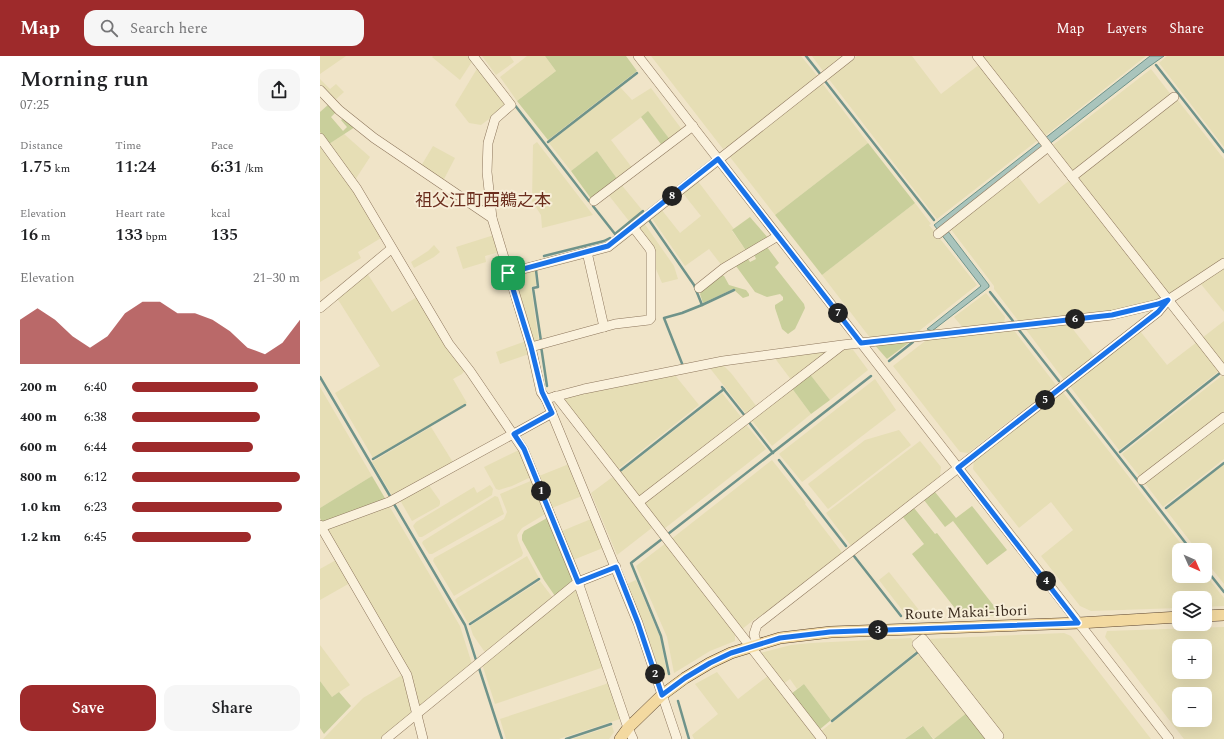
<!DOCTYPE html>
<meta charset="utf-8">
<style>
body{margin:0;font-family:Spectral,"Noto Sans JP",serif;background:#f6f6f6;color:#202124;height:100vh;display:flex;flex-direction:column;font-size:15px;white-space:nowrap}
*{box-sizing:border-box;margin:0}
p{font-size:13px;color:#757577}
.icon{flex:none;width:22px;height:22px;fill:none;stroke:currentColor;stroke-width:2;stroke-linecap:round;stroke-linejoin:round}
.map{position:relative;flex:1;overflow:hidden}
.sheet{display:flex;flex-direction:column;background:#fff;width:320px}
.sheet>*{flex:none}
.needle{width:26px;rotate:135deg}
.buttons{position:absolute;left:852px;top:487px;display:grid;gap:8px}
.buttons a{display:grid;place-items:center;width:40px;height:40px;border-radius:8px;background:#fff;box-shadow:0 4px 16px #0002;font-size:20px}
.pin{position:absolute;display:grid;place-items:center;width:34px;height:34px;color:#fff;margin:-17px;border-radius:8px;box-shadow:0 2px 6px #0006}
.km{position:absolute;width:20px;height:20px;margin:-10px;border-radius:50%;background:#222;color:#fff;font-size:11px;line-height:20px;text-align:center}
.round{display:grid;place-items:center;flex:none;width:42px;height:42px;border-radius:12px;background:#f6f6f6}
.summary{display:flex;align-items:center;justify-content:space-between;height:68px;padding:0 20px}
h1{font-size:22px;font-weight:600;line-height:30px}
.figures{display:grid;grid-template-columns:repeat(3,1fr);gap:6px;height:68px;padding:4px 20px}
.figures div{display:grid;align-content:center}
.figures b{font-size:17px;font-weight:600}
.figures small{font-size:11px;font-weight:400}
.figures p{font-size:11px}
.chart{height:112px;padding:8px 20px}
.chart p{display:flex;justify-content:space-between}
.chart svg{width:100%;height:72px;margin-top:4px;fill:#9e2a2b;opacity:.7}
.button{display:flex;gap:8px;margin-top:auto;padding:8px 20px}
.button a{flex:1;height:46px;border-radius:12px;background:#9e2a2b;color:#fff;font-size:16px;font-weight:600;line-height:46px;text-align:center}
.button a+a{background:#f6f6f6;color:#202124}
ul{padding:0 20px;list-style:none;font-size:13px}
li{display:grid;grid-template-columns:64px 48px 1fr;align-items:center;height:30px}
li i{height:10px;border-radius:5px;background:#9e2a2b}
header{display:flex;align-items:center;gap:24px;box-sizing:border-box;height:56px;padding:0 20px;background:#9e2a2b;color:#fff}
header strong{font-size:19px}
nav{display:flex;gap:22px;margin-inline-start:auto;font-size:14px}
.search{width:280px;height:36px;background:#f6f6f6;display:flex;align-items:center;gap:10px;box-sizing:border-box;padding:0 14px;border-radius:12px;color:#757577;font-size:15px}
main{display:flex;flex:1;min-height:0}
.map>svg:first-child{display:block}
.farmland{fill:#e6deb5;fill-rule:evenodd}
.green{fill:#c9cf9b}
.water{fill:#a9c4bc;stroke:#6f938a}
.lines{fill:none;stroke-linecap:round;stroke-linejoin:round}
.stream{stroke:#6f938a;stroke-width:2.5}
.minor-casing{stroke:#8d765c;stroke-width:10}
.major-casing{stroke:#5b4430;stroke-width:12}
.minor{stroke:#faf1dc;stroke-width:9}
.major{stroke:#f3d9a0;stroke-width:11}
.route-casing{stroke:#fff;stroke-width:8}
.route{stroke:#1a73e8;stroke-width:5}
.labels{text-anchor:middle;stroke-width:4;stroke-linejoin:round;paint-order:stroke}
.street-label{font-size:15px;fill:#3d2e20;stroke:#f7eed8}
.quarter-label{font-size:17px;fill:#6b2e1e;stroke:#f7eed8}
</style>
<header>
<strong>Map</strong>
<div class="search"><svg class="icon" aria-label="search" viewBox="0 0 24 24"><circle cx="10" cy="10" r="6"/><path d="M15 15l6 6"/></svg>Search here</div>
<nav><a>Map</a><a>Layers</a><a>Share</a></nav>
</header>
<main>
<section class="sheet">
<div class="summary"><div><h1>Morning run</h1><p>07:25</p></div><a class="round"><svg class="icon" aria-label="share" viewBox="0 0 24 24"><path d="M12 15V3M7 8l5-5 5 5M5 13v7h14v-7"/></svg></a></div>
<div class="figures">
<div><p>Distance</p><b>1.75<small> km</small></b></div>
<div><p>Time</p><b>11:24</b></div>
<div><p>Pace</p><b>6:31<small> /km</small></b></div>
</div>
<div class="figures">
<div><p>Elevation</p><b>16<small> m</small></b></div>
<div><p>Heart rate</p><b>133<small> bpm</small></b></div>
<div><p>kcal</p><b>135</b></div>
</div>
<div class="chart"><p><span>Elevation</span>21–30 m</p>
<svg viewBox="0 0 160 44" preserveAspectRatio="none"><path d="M0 44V17L10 10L20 17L30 27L40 34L50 27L60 13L70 6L80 6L90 13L100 13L110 17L120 24L130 34L140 38L150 31L160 17V44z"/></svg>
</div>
<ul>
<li><b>200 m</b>6:40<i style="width:75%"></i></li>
<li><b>400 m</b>6:38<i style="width:76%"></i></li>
<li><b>600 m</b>6:44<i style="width:72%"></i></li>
<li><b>800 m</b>6:12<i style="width:100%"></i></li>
<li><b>1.0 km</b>6:23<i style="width:89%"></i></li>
<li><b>1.2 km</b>6:45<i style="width:71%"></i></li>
</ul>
<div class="button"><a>Save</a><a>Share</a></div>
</section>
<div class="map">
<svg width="904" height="683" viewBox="0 0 904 683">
<rect width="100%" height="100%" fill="#f0e4c8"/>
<g class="farmland">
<path d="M0 0H26L0 18Z"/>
<path d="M113 0H149L153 4 140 24 112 1Z"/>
<path d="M162 0H190L194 6 176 19Z"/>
<path d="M207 0H225L236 15 197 45 180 21Z"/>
<path d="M331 0H481L499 22 407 93 406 91 403 93Z"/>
<path d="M492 0H525L505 16 503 15Z"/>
<path d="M537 0H592L621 38 660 8 718 84 617 163 508 22Z"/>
<path d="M662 0H826L725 80Z"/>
<path d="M847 0H904V91L839 7Z"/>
<path d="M158 11 185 46V51L161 69 149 67 135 49Z"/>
<path d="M831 13 852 40 754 117 733 89Z"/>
<path d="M0 23 10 33 16 28 24 36 14 45 0 30Z"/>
<path d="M502 27 548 87 455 159 410 101Z"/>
<path d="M300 31 312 44 331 32 363 75 351 85 328 56 291 84 313 113 298 124 277 95 251 115 229 87Z"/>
<path d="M856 42 904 103V203L849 239 756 121Z"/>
<path d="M24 78 50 101 35 124 9 88Z"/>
<path d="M217 86 273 159 222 172 221 159 212 145 213 89Z"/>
<path d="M0 88 29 128 61 182 38 196 41 202 0 226Z"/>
<path d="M113 90 135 102 123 125 101 110Z"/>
<path d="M697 119 719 148 750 124 842 242V244L793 256 700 267 674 233V230L630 172Z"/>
<path d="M377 124 414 173 412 175 427 196 403 211 389 193 365 210 331 161 341 153 360 177 381 160 362 136Z"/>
<path d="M300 127 322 154 309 165 287 137Z"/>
<path d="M595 147 611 168 609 169 657 229 594 279 551 283 502 219Z"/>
<path d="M324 167 354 210 358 223 342 227 318 171Z"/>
<path d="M174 179 179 196 165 200 166 206 143 213 136 191Z"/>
<path d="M114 189 120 196 114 201 94 212 91 206 108 195Z"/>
<path d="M904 211V256L880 227Z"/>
<path d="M215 214 216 229 211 231 219 287 214 288 193 225 196 219Z"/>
<path d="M47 217 72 256 97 241 145 314 142 318 133 323 147 347 53 402 15 337 60 310 17 242Z"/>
<path d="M666 237 685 261 684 269 644 273 634 261Z"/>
<path d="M904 265V309L882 282Z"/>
<path d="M748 267 774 300 744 324 704 271Z"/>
<path d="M693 273 736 329 648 397 640 396 573 310 609 282Z"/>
<path d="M820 275 847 309 877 286 899 315 799 394 749 329Z"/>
<path d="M206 285 209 298 180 308 176 296Z"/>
<path d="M531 291 548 314 510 344 489 317 522 292Z"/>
<path d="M513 293 472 325 454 301Z"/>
<path d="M402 308 411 317 437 351 427 359 389 311Z"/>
<path d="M354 318 379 349 297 414 242 341Z"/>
<path d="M903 319 904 321V357L821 422 802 398Z"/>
<path d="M555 323 576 354 482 426 459 398Z"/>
<path d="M0 331 52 420 0 452Z"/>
<path d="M471 331 491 358 452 390 430 362Z"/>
<path d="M742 335 866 494H859V520H885V518L904 542V550L885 551V542H859V552L771 555 760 550 721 500 753 474 731 446 699 472 653 413 654 404Z"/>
<path d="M402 337 422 362 320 442 300 417Z"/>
<path d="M904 364V403L843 451 824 426Z"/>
<path d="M424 366 446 393 344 473 323 446Z"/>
<path d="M111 371 134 408 73 441 52 406Z"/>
<path d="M579 374 591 389 508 453 488 428 545 384Z"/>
<path d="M600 385 621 411 620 420 531 490 506 457Z"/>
<path d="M199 394 211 421 192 430 179 434 176 433 164 411Z"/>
<path d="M452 404 486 447 485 448 521 495 522 497 437 563 436 562 421 574 350 484Z"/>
<path d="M249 408 262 440 232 452 219 420Z"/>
<path d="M904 408V528L885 504V494H877L846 454Z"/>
<path d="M294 420 333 471 297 499 271 437Z"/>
<path d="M213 424 227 457 202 472 197 479 198 484 203 497 202 500 134 540 113 505 114 502 184 463 187 456 180 438Z"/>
<path d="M108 428 120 445V448L119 450 92 465 80 444Z"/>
<path d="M170 429 173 433 172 439 102 481H99L93 470 96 466 154 431 157 437Z"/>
<path d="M175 440 178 441 184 458 112 498H109L102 487 103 485Z"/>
<path d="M68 448 140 570 152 608 100 652 98 650 91 618 5 473Z"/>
<path d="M271 463 283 492 253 504 242 475Z"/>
<path d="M346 487 415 576V585L390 595 354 617 347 581 316 510Z"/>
<path d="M207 500 219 522 148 567 135 544 137 542Z"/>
<path d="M16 504 30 527 0 544V513Z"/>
<path d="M569 516 606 563H589L559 524Z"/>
<path d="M316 524 340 581 347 618 341 620 322 564 307 528Z"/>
<path d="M220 525 233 542 167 596 164 595 153 579 150 570Z"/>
<path d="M254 532 256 533 284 611 175 648 162 608Z"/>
<path d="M904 571V683H864L785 581 787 575ZM859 590H885V616H859ZM859 638H885V664H859Z"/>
<path d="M744 577 751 580 831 683H681L606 583Z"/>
<path d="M591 582 599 593 511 664 484 628 477 633 470 623 463 628 440 597 471 589 491 587Z"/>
<path d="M0 589 30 629 12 641 0 625Z"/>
<path d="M601 596 648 657 614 683 602 670 585 683H505L500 676Z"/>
<path d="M397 616 418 643 449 619 498 683H374L372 679 398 658 375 628Z"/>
<path d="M82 619H84L93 654 92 658 61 683H3L43 642Z"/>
<path d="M289 627 300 663 239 683H186L180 663Z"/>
<path d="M292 670 294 676 289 683H252Z"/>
</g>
<g class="green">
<path d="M225 0H306L317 15 228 84 197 45 236 15Z"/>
<path d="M9 48 17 55 11 61 23 75 27 71 21 64 24 62 35 71 9 88 0 76V56Z"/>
<path d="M328 55 351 85 343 91 321 61Z"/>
<path d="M548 87 595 147 502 219 455 159Z"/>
<path d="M277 95 298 124 272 144 251 115Z"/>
<path d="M430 161 449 183 427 196 412 174Z"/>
<path d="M447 191 459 207 455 211 484 248 485 252 475 273 468 278 462 273 455 252V249L463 244V241L460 238 447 241 435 236 416 210 427 201 430 206 436 203 434 198Z"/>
<path d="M401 219 404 220 409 229 426 234 429 238V240L423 242 413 233 383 247 380 238 383 233Z"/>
<path d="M591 285 567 303 553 287Z"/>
<path d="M489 317 510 344 491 358 471 331Z"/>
<path d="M52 420 66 444 2 466 0 462V452Z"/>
<path d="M615 436 636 462 652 450 687 494 667 509 633 465 625 471 604 444Z"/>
<path d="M594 452 615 478 617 477 681 559 642 561 592 498 604 488 583 461Z"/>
<path d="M227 462 253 524 252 526 235 540 224 524 202 484V479L204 475Z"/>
<path d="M0 625 12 641 19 636 31 650 4 678 0 672Z"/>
<path d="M484 628 511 664 499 674 471 638Z"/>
<path d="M648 656 669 683H614Z"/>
<path d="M603 670 613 683H585Z"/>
</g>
<path class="water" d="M830 0H844L827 12 624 170 669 229V231L612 275 607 273 661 230 614 169Z"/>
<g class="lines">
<g class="stream">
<path d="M486 0 501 19"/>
<path d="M836 9 904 96"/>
<path d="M505 25 614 164"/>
<path d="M194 48 269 145"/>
<path d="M228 86 317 17"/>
<path d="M273 150 295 178 323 155"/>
<path d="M329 164 374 229 382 249 362 257 344 262 363 310"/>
<path d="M224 200 284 185 290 182"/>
<path d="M216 214 218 231 213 232 221 285"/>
<path d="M670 236 693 265"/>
<path d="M382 249 414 234"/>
<path d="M699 274 739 325"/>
<path d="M221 290 227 330"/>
<path d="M569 305 593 286"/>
<path d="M0 321 70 440"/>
<path d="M402 331 425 360"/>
<path d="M746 333 818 425"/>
<path d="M428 365 453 397"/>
<path d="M800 396 900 317"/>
<path d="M53 403 145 349"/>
<path d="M459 404 526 490"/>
<path d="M300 415 404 333"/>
<path d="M820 428 871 494"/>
<path d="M74 448 145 569 156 604"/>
<path d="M846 452 904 407"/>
<path d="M348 478 551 320"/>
<path d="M342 483 311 507 341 580 349 618"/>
<path d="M534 500 581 560"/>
<path d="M885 512 904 536"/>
<path d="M150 568 219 523"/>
<path d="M159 612 182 683"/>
<path d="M358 645 369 683"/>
<path d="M512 665 598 596"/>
<path d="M246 683 291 668"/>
</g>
<g class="minor-casing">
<g id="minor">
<path d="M153 0 191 49 175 63 168 87 167 116 172 162 211 291 221 336 226 343 318 567 357 683"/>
<path d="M318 0 849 683"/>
<path d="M657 0 904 315"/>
<path d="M0 34 19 54 54 82 172 162"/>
<path d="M0 82 37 133 129 288 150 315 203 393 258 526 308 672 313 683"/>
<path d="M752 121 854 41"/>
<path d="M274 145 373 70"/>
<path d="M618 178 728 91"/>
<path d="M267 196 284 271"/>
<path d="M188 217 288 191 530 0"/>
<path d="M379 232 404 212 458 180"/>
<path d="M0 252 71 193"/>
<path d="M211 291 295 268 329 264 331 262V196L330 193 313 171"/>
<path d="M236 340 502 683"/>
<path d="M226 343 264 333 403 305 522 289 792 259 838 248 848 244 904 207"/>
<path d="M194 378 232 357"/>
<path d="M822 424 904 361"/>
<path d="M319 446 521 290"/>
<path d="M0 469 87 619 103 683"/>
<path d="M1 471 69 446 193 378"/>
<path d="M437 589 434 578 437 569 838 256 847 245"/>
<path d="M66 683 258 526 296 511"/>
<path d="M671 683 597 588 603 583 679 680"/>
</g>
</g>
<g class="major-casing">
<g id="major">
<path d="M885 560 904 559"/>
<path d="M300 683 308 672 342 639 365 622 390 607 411 597 460 582 511 576 759 567 859 561"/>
</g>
</g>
<use href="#minor" class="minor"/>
<use href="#major" class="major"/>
</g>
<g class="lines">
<g class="route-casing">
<path id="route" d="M398 103 541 287 792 259 838 248 848 244 838 256 638 412 758 567 510 576 460 582 411 597 390 607 365 622 342 639 318 567 296 511 258 526 204 393 194 378 232 357 222 336 211 291 188 217 288 190Z"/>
</g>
<use href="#route" class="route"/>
</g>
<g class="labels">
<g class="street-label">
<text transform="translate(646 556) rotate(-2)" y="5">Route Makai-Ibori</text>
</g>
<g class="quarter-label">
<text x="163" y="150">祖父江町西鵜之本</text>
</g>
</g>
</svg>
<div class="buttons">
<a><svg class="needle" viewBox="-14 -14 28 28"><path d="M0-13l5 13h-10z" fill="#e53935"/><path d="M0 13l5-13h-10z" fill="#757577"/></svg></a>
<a><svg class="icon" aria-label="layers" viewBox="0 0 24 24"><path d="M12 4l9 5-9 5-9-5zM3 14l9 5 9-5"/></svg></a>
<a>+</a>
<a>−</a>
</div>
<div class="pin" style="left:188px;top:217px;background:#1e9e55"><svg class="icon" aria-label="arrive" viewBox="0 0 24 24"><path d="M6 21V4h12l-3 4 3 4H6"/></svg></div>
<b class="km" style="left:221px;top:435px">1</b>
<b class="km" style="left:335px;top:618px">2</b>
<b class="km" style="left:558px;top:574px">3</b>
<b class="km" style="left:726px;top:525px">4</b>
<b class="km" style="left:725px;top:344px">5</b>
<b class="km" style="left:755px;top:263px">6</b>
<b class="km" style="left:518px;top:257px">7</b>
<b class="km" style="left:352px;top:140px">8</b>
</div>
</main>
